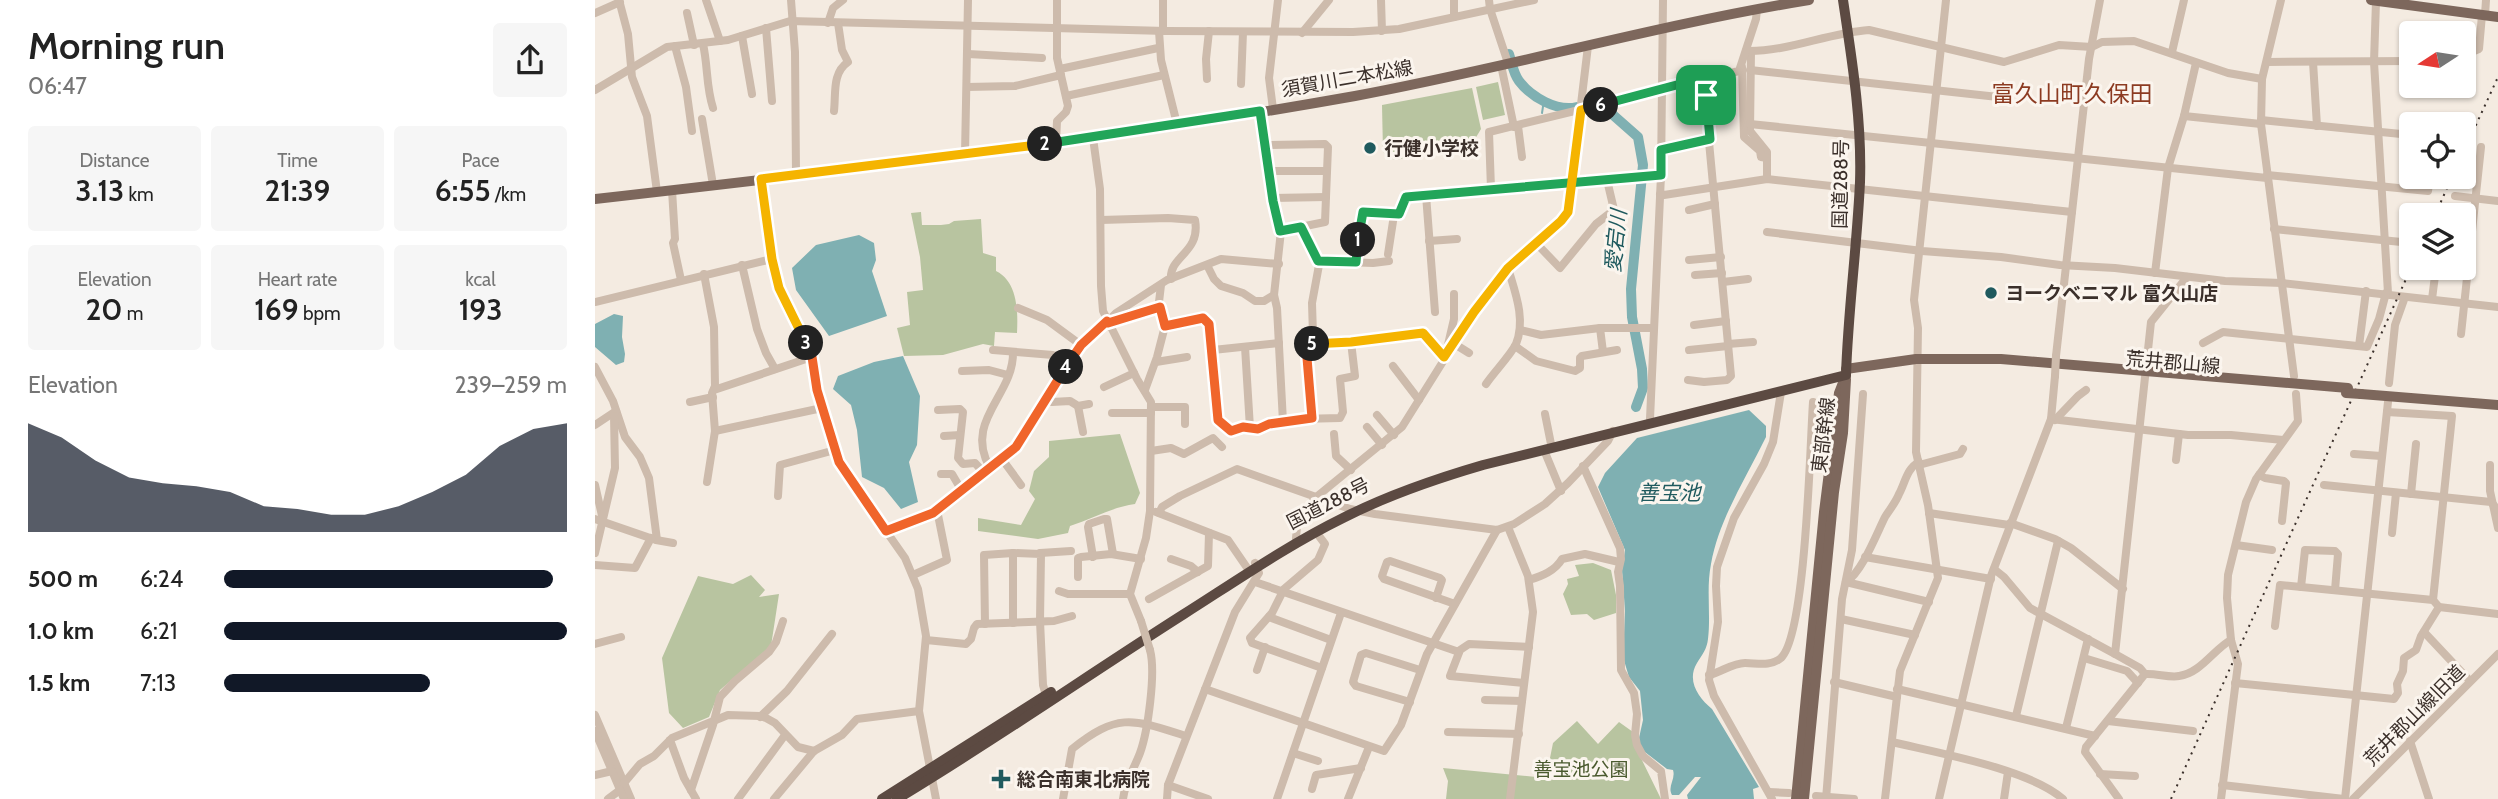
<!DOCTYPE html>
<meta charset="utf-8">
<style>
body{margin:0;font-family:Cabin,"Noto Sans JP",sans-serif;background:#f6f6f6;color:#222;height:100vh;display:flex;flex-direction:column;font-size:26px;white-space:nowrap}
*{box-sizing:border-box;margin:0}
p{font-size:23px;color:#767676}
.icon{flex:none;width:38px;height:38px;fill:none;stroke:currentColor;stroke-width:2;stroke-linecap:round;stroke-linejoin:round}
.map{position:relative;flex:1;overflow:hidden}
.side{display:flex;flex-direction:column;background:#fff;width:595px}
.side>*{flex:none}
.needle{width:46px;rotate:258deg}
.controls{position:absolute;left:1804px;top:21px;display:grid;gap:14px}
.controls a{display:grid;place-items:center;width:77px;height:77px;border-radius:7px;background:#fff;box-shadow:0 2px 5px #0004;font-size:35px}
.pin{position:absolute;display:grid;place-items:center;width:60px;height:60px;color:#fff;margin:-30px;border-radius:14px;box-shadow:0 4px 10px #0006}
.km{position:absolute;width:35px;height:35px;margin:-18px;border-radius:50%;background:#222;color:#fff;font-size:19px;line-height:35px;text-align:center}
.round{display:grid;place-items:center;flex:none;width:74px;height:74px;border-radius:7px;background:#f6f6f6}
.summary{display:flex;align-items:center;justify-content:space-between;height:119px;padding:0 28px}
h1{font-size:38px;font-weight:600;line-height:52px}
.stats{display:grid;grid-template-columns:repeat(3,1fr);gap:10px;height:119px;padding:7px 28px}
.stats div{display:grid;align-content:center;border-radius:7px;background:#f6f6f6;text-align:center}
.stats b{font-size:30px;font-weight:600}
.stats small{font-size:19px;font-weight:400}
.stats p{font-size:19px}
.chart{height:196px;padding:14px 28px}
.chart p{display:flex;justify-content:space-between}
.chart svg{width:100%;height:126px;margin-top:7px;fill:#111827;opacity:.7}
ul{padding:0 28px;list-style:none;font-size:23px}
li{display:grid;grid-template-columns:112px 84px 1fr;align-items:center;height:52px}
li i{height:18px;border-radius:9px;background:#111827}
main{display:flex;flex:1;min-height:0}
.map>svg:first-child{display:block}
.green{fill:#b8c4a0}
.water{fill:#7fb0b2}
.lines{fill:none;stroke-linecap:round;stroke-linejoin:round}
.stream{stroke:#7fb0b2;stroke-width:2}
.river{stroke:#7fb0b2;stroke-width:10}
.minor{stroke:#cdbbac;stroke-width:8}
.major{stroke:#7d675c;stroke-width:10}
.highway{stroke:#5c4a42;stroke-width:10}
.rail{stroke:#3b302b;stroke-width:2;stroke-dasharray:2 5;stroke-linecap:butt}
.minor-bridge{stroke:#cdbbac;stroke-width:8}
.major-bridge{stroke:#7d675c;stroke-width:10}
.split-1-casing{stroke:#fff;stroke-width:14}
.split-2-casing{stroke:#fff;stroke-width:14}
.split-3-casing{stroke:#fff;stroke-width:14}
.split-4-casing{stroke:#fff;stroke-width:14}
.split-5-casing{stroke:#fff;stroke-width:14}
.split-6-casing{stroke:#fff;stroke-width:14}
.split-7-casing{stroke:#fff;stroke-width:14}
.split-1{stroke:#22a559;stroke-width:9}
.split-2{stroke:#22a559;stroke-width:9}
.split-3{stroke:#f5b400;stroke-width:9}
.split-4{stroke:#f0652b;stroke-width:9}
.split-5{stroke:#f0652b;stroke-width:9}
.split-6{stroke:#f5b400;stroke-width:9}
.split-7{stroke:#22a559;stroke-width:9}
.poi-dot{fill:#1f5a5e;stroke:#fbf5ee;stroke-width:2.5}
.labels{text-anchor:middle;stroke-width:6;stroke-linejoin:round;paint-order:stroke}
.street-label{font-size:19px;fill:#3b302b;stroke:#fbf5ee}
.poi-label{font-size:19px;font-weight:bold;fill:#3b302b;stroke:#fbf5ee;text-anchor:start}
.park-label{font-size:19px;fill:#4a5a2e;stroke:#fbf5ee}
.water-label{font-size:21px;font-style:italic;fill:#1f5a5e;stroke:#fbf5ee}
.quarter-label{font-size:23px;fill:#8c3b22;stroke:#fbf5ee}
</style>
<main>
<section class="side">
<div class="summary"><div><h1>Morning run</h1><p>06:47</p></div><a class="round"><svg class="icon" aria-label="share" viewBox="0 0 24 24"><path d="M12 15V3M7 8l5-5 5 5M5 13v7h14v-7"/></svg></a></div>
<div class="stats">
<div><p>Distance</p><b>3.13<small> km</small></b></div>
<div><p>Time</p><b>21:39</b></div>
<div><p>Pace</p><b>6:55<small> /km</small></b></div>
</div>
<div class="stats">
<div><p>Elevation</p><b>20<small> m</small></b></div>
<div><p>Heart rate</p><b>169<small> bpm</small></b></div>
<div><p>kcal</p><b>193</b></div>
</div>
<div class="chart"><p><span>Elevation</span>239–259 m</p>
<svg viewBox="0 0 160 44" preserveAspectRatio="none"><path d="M0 44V6L10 11L20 19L30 25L40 27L50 28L60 30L70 35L80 36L90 38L100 38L110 35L120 30L130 24L140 14L150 8L160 6V44z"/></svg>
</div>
<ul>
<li><b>500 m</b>6:24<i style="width:96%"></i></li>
<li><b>1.0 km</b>6:21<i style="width:100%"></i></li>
<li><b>1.5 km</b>7:13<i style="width:60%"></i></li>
</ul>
</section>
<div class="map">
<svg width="1903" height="799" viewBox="0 0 1903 799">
<rect width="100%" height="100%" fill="#f4ebe1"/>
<g class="green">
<path d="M903 82 910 115 888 120 881 87Z"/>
<path d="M877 88 886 129 874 149 799 160 788 152 787 105Z"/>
<path d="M326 212 327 225H346L354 224 359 221 386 219 388 253 401 257V271C423 282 423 312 422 333L400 332 399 346 388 344 348 355 309 356 302 328 315 325 312 292 328 290 325 257 316 213Z"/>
<path d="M525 434 545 493 540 504C517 507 497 519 475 526L473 533 443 539 383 531V518L426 525 440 499 434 491 439 471 454 457V441Z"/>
<path d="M998 563 1016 570 1021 595V613L999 620 992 614 976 615 968 594 973 584 972 579 984 576 980 565Z"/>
<path d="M156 575 170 590 164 597 184 594 176 646 125 690 114 717 88 728 74 713 67 658 103 576 138 584Z"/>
<path d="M982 721 1003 744 1024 722 1038 732 1042 750 1066 799H851L853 781 848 768 951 778 958 743Z"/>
</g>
<g class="water">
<path d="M264 235 279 243 281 260 277 271 292 316 234 336 201 290 197 268 221 245Z"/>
<path d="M19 314 28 316 27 337 30 354 29 362 21 365 0 347V324Z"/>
<path d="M308 356 325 396 322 445 314 462 323 502 306 509 289 488 267 477 262 430 256 405 238 389 243 376 279 362Z"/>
<path d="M1154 410 1171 426V437C1151 478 1124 519 1116 564 1111 589 1116 615 1113 639 1112 649 1107 655 1102 663 1091 681 1104 698 1117 709L1164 787 1158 789 1159 799H1093L1092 795 1106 777H1100L1084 795H1077C1072 786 1081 779 1078 770L1072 769 1046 749 1044 738 1048 720 1045 691 1034 677 1028 657 1030 611 1027 570 1030 550 1003 487 1010 473 1042 438Z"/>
</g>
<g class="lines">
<path class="stream" d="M947 113 949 100"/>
<g class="river">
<path d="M914 54C917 63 918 73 924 81 936 97 962 112 982 107"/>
<path d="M1001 102 1005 101 1009 107 1043 137 1048 165 1036 289 1037 317 1047 369 1048 388 1041 407"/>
</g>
<g class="minor">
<path d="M24 0 33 34 37 77 52 116 62 192"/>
<path d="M111 0 125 41"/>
<path d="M196 0 200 52 201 174"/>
<path d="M568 0V31"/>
<path d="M786 0 787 31"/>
<path d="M859 0V17"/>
<path d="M894 0 895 9 913 63"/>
<path d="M1686 0 1667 79 1666 124 1699 376"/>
<path d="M1781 1 1779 62 1793 293"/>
<path d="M0 13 25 2"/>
<path d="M92 13 99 45"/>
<path d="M1890 15 1891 0"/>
<path d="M233 23 238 8 248 0"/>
<path d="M171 28 177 101"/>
<path d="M564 31 566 60 582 124"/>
<path d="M707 33 734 0"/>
<path d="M147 36 157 94"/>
<path d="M108 44C113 66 111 87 118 108"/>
<path d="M80 46 91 87 97 131"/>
<path d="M1151 51C1193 52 1232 33 1274 30L1409 62 1464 45 1497 47 1507 42 1539 41 1633 73 1667 79"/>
<path d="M1156 51 1155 131 1172 152V179"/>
<path d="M1577 52 1589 0"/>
<path d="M373 54 447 58"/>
<path d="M1869 55 1884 49 1887 15"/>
<path d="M1672 62 1816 61"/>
<path d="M1718 62 1722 126"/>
<path d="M906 65 919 127"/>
<path d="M1147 67 1149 137 1165 151 1166 157 1172 158"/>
<path d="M465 69 563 48"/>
<path d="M1155 70 1403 97"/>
<path d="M612 79 611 59 614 31"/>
<path d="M646 84 648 32"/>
<path d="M372 87 420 86 466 75"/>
<path d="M0 90 72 47 133 40 195 21 571 31 758 32 804 29 939 0"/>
<path d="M471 96 569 75"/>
<path d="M678 109 674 78 683 0"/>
<path d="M239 111C241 93 237 73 253 62L247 50 243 23"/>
<path d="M1589 116 1666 124"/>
<path d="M107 119 118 185"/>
<path d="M1666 120 1816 135"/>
<path d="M1155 124 1672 178"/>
<path d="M923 126 927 157"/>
<path d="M498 138 505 189 506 286 508 311 542 379 556 402 555 511 551 538 535 594 546 621"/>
<path d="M461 143 462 121 471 112 473 106 462 58V0"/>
<path d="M671 145 730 144 733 147 730 222 686 231"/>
<path d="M1066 150 1115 139"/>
<path d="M370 154 373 0"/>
<path d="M675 171H732"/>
<path d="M1672 175 1833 191 1835 177"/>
<path d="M166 179 184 288 215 351 222 390 241 455 251 474 310 558 323 589 331 636 324 711 341 799"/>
<path d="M1012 180 1020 214 1021 237"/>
<path d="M896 189 894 132 1144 71 1161 19 1162 9"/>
<path d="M77 190 80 239 78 243 86 280"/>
<path d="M1065 194 1069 195 1172 179 1477 212"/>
<path d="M831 195 840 312"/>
<path d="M1860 196 1903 201"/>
<path d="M678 198 731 197"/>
<path d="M1094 210 1120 204"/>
<path d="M506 220 573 218 600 220C606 253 574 256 576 279"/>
<path d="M706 227 724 265 717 303 718 335 712 358 717 418"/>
<path d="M1679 229 1816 243"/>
<path d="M1172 232 1327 251 1406 257 1465 265 1520 268 1630 281 1687 283 1903 307"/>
<path d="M834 241 862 239"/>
<path d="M941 243 965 268 1001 224 1019 210"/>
<path d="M793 254 799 215"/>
<path d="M1094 260 1126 257"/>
<path d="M723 261 778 263 794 261"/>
<path d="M761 262 766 214H804L812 197 1066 175"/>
<path d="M147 265 162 329 171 353 180 369"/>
<path d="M612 265 619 279 626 286 648 293 660 301H669L679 295 686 231 678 201 665 111"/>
<path d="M1560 273 1573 168 1589 116 1601 63"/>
<path d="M109 274 119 327 120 386 117 393 120 431 112 482"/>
<path d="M1100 275 1127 273"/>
<path d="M1128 282 1153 279"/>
<path d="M679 295 682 308 688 422"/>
<path d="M1837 299 1841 268"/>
<path d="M0 302 177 259"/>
<path d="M423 308 452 320 486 345"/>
<path d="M514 322 565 307"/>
<path d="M1099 325 1131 321"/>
<path d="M570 326 608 318 614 322 618 350 622 416 625 422 637 431 648 427 663 429 674 424 705 419 745 418 748 412 745 379 760 376 756 342"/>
<path d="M1005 328 1008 352"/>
<path d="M925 330 946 335 1005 328H1059"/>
<path d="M1866 334 1886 147"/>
<path d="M858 343 874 353"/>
<path d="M1608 343 1628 332 1772 347 1784 319 1791 293"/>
<path d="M716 344 757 342 828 333 849 357"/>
<path d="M1133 344 1158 342"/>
<path d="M920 346 941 361 980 371 985 368V358"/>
<path d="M1764 346 1771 291"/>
<path d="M650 347 655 428"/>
<path d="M852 349 859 319V294"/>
<path d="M398 350 458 355 473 362"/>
<path d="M618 350 684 343"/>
<path d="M1094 350 1133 346"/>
<path d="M987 356 1022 350"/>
<path d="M1461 356 1494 59 1505 0"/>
<path d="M561 362 592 357"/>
<path d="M798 366 824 400"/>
<path d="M0 367 18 401 30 437 45 457 54 478 62 540"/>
<path d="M367 371 394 370 413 375"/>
<path d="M1093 380 1109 382 1132 380 1136 376 1108 78"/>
<path d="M1794 383 1800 325 1810 297"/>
<path d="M891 384C899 372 915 356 921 344 931 319 920 292 913 268"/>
<path d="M509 387 539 373"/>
<path d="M119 390 217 357"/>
<path d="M550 390 562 357 570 326 564 302 566 285"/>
<path d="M452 399 457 402 475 401 483 406 494 404"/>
<path d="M95 402 118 397"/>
<path d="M483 406 488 432"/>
<path d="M556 407H590V424"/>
<path d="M343 410 365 409 368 412 363 458 368 464 380 463 389 473"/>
<path d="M1792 412 1857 416 1838 600"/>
<path d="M517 413H556"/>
<path d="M950 414 956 444"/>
<path d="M782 415 799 435"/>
<path d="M1055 419 1066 175 1068 0"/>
<path d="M1456 419 1593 435H1636L1688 440"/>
<path d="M1460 420 1483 396 1491 390"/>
<path d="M0 425 21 411"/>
<path d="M772 427 787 445"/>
<path d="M120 431 227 408"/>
<path d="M739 434 741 456 756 470"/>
<path d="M349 436 365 435"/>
<path d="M949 450 966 491"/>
<path d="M556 451 576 448 589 454 618 438 627 447"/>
<path d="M1759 454 1786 456"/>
<path d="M407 459 426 485"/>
<path d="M1581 460 1584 434"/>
<path d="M1324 465 1365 454 1368 449"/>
<path d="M1895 465V491L1903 528"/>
<path d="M988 466 1025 548 1026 559 1023 572 1025 586 1026 670 1039 693 1042 714 1040 735 1042 745 1048 756 1066 771 1070 799"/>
<path d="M395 468C368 420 419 396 418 352"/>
<path d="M346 474H357L367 491"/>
<path d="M1664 475 1670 478 1689 481 1691 483 1687 521"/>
<path d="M0 485 8 520"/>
<path d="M1729 485 1896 502 1903 510"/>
<path d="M1816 494 1821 444"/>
<path d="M183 496 185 465 240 450"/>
<path d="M561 512 633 540 655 572"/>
<path d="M564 513 567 507 585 496 642 469 755 509 780 514 902 530 919 524 950 504 973 483 1013 441 1018 431"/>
<path d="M1334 513 1414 525"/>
<path d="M0 519 61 540 78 543"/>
<path d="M1415 523 1460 539 1476 548 1528 589"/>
<path d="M913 527 933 576 938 612 915 799"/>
<path d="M291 531 338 513 421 447 466 378 477 356 521 313 572 280 626 259 684 264"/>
<path d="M721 532 730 544 723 560 689 589 677 613 655 638 657 643 727 668"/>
<path d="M1797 533 1801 493"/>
<path d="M701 538 702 527 720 498 807 427 879 312 913 268 966 221 973 212 993 46"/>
<path d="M1641 545 1677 550"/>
<path d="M0 553 20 468 19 416"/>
<path d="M418 553V623"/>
<path d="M445 553 476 551"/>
<path d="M498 557 493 527 494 524 509 519H512L518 554"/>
<path d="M1270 557 1396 579"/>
<path d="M576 559 596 566 603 572"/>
<path d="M0 565 40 568 56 538"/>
<path d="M1399 569 1409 577 1435 608 1520 654 1545 668 1550 674"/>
<path d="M318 575 352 560 342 510"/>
<path d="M483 577V558L486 557 516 554 546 559"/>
<path d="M934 580C947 576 960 571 967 559L990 554 1024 562"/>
<path d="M660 582 864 652"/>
<path d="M1251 582C1267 572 1281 535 1290 517 1295 509 1301 502 1304 494 1310 483 1312 468 1324 462"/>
<path d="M1251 582 1334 602"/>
<path d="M1706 587 1710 550 1740 551 1743 554 1740 590"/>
<path d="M464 591 473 594H535"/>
<path d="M841 598 847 580 845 578 795 561 792 562 787 576 789 579 860 604"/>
<path d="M554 599 613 566 614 533"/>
<path d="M674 617 736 640"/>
<path d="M1246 619 1320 635"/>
<path d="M390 624 389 555 418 553 446 554 445 621 448 685 451 695"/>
<path d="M1680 626 1685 585 1838 600 1844 607 1903 614"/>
<path d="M1829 632 1875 681"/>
<path d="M331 640 371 644 376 639 379 628 382 624 459 621 477 616"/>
<path d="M0 644 26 637"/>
<path d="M1520 654 1556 322 1592 277"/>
<path d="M1489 658 1532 671 1543 683"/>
<path d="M662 670 670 647"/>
<path d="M1114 675C1126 672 1138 663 1150 663 1162 663 1175 667 1186 658 1211 634 1215 445 1218 402"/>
<path d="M1239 682 1302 697"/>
<path d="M929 683 855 676 865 650 874 644 934 647"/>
<path d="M1640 683 1799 699 1803 693 1802 684 1808 671 1809 658 1821 650 1826 636 1844 607"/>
<path d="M610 689 789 751 806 725 832 654 902 530"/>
<path d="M1302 689 1500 736"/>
<path d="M890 700 927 701"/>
<path d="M815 702 761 686 758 682 766 655 771 653 825 670"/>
<path d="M0 715 36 799"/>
<path d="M1421 716 1463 541"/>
<path d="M165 717 192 691 237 634"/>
<path d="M1513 721 1598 731"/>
<path d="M1471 728 1493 639"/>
<path d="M0 731 29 799"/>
<path d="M853 732 924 734"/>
<path d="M75 740 89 778 101 799"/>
<path d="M1815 741 1834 799"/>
<path d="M1297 742C1343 753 1434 769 1468 799"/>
<path d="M698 753 723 761"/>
<path d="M1505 774 1540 776"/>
<path d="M0 775 17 771"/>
<path d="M29 783 45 764 59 756 77 738 133 715 165 716 171 718 180 723 203 747 219 751"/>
<path d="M573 785 613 799"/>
<path d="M1627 785 1749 799"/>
<path d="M717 789 721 775 766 768"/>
<path d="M96 790 118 725 125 697 140 681 174 652 181 642 188 621"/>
<path d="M1174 792 1194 793"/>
<path d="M1221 796 1259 799"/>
<path d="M13 799 25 790"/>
<path d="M143 799 190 735"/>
<path d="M179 799 219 751 247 735 262 719 324 711"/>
<path d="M468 799 477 749C523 712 538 719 591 736"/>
<path d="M528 799C530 782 539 769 545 753 553 731 561 672 555 650"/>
<path d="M572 799 573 785 640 612 664 573 660 563"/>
<path d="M682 799 746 613"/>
<path d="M753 799 774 747"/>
<path d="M1177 799 1119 696 1114 680 1123 622 1121 586 1122 567 1139 518 1169 464 1178 442 1186 392"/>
<path d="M1231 799 1247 599 1257 550 1268 394"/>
<path d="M1290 799 1305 671 1343 578 1333 505 1321 452 1323 328 1319 300 1351 0"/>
<path d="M1344 799 1396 576 1456 419 1460 376"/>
<path d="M1409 799 1413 772"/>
<path d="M1524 799 1490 752 1491 747 1550 674C1561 673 1574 678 1584 676 1606 673 1619 649 1636 640"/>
<path d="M1626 799 1643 664 1636 640 1632 598 1633 575 1651 502 1661 479 1703 421 1701 394"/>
<path d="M1750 799 1793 402"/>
<path d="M1758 799 1903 654"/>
</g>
<g class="major">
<path d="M1776 0 1903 17"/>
<path d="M0 199C254 170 508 141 760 96 912 68 1061 25 1214 0"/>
<path d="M1251 369 1321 359H1406L1753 388"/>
<path d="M1766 394 1903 405"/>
<path d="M1201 799 1229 512 1244 393 1251 375"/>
<path d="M1209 799 1239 492 1248 433 1251 379"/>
</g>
<g class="highway">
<path d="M287 799 456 692"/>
<path d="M302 799C400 740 493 675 589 614 641 581 693 545 748 518 793 495 840 479 888 465L1251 375C1253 311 1262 247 1265 182 1267 121 1257 60 1248 0"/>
</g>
<g class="rail">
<path d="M1869 151 1903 77"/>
<path d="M1840 215 1857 177"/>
<path d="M1576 799 1816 268"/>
</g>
<g class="minor-bridge">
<path d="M1460 376 1461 356"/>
<path d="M546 621 555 650"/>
</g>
<path class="major-bridge" d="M1751 393 1766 394"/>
</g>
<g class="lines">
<g class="split-1-casing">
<path id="split-1" d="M763 240 768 212 804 214 811 197 1066 175V150L1115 139 1111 95"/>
</g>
<g class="split-2-casing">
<path id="split-2" d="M450 144 665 111 678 201 685 231 706 227 723 261 761 262 763 240"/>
</g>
<g class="split-3-casing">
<path id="split-3" d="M211 343 184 288 177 259 166 179 450 144"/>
</g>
<g class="split-4-casing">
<path id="split-4" d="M211 343 217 357 222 390 244 462 291 531 338 513 421 447 471 367"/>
</g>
<g class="split-5-casing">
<path id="split-5" d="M471 367 486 345 512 321 513 323 565 307 570 326 608 318 614 324 623 420 636 431 648 427 663 429 674 424 717 418 712 358 717 344"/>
</g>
<g class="split-6-casing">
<path id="split-6" d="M717 344 756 342 828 333 849 357 879 312 913 268 966 221 973 212 986 110 1006 105"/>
</g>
<g class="split-7-casing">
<path id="split-7" d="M1006 105 1108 78 1111 95"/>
</g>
<use href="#split-1" class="split-1"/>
<use href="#split-2" class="split-2"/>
<use href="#split-3" class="split-3"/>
<use href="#split-4" class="split-4"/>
<use href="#split-5" class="split-5"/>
<use href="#split-6" class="split-6"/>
<use href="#split-7" class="split-7"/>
</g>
<g class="poi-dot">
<circle cx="775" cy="148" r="7"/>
<circle cx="1396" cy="293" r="7"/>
<path d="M402.5 768.5h7v7h7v7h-7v7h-7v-7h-7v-7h7z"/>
</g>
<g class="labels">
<g class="street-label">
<text transform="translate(752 78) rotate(-10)" y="7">須賀川二本松線</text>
<text transform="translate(1245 184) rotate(-89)" y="7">国道288号</text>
<text transform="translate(1578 362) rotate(5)" y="7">荒井郡山線</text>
<text transform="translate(1228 435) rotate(-83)" y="7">東部幹線</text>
<text transform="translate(733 503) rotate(-27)" y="7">国道288号</text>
<text transform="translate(1819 715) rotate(-45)" y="7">荒井郡山線旧道</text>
</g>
<g class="poi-label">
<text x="789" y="155">行健小学校</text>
<text x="1410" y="300">ヨークベニマル 富久山店</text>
<text x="422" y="786">総合南東北病院</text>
</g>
<g class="park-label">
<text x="986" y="776">善宝池公園</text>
</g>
<g class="water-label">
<text transform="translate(1021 241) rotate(-84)" y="7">愛宕川</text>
<text x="1074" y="500">善宝池</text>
</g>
<g class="quarter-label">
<text x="1477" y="102">富久山町久保田</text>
</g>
</g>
</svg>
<div class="controls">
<a><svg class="needle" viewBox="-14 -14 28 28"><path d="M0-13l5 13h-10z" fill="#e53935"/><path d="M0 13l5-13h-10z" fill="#767676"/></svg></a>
<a><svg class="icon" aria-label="locate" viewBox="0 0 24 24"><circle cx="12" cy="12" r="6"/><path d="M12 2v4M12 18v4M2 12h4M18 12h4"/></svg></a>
<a><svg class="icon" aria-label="layers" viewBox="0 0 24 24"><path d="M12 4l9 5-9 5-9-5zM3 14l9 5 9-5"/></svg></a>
</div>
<div class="pin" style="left:1111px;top:95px;background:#1e9e55"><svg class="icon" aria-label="arrive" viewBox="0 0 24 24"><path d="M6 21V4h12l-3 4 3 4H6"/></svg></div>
<b class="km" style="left:763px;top:240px">1</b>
<b class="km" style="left:450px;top:144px">2</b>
<b class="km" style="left:211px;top:343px">3</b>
<b class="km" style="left:471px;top:367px">4</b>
<b class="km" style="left:717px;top:344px">5</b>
<b class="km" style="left:1006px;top:105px">6</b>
</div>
</main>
